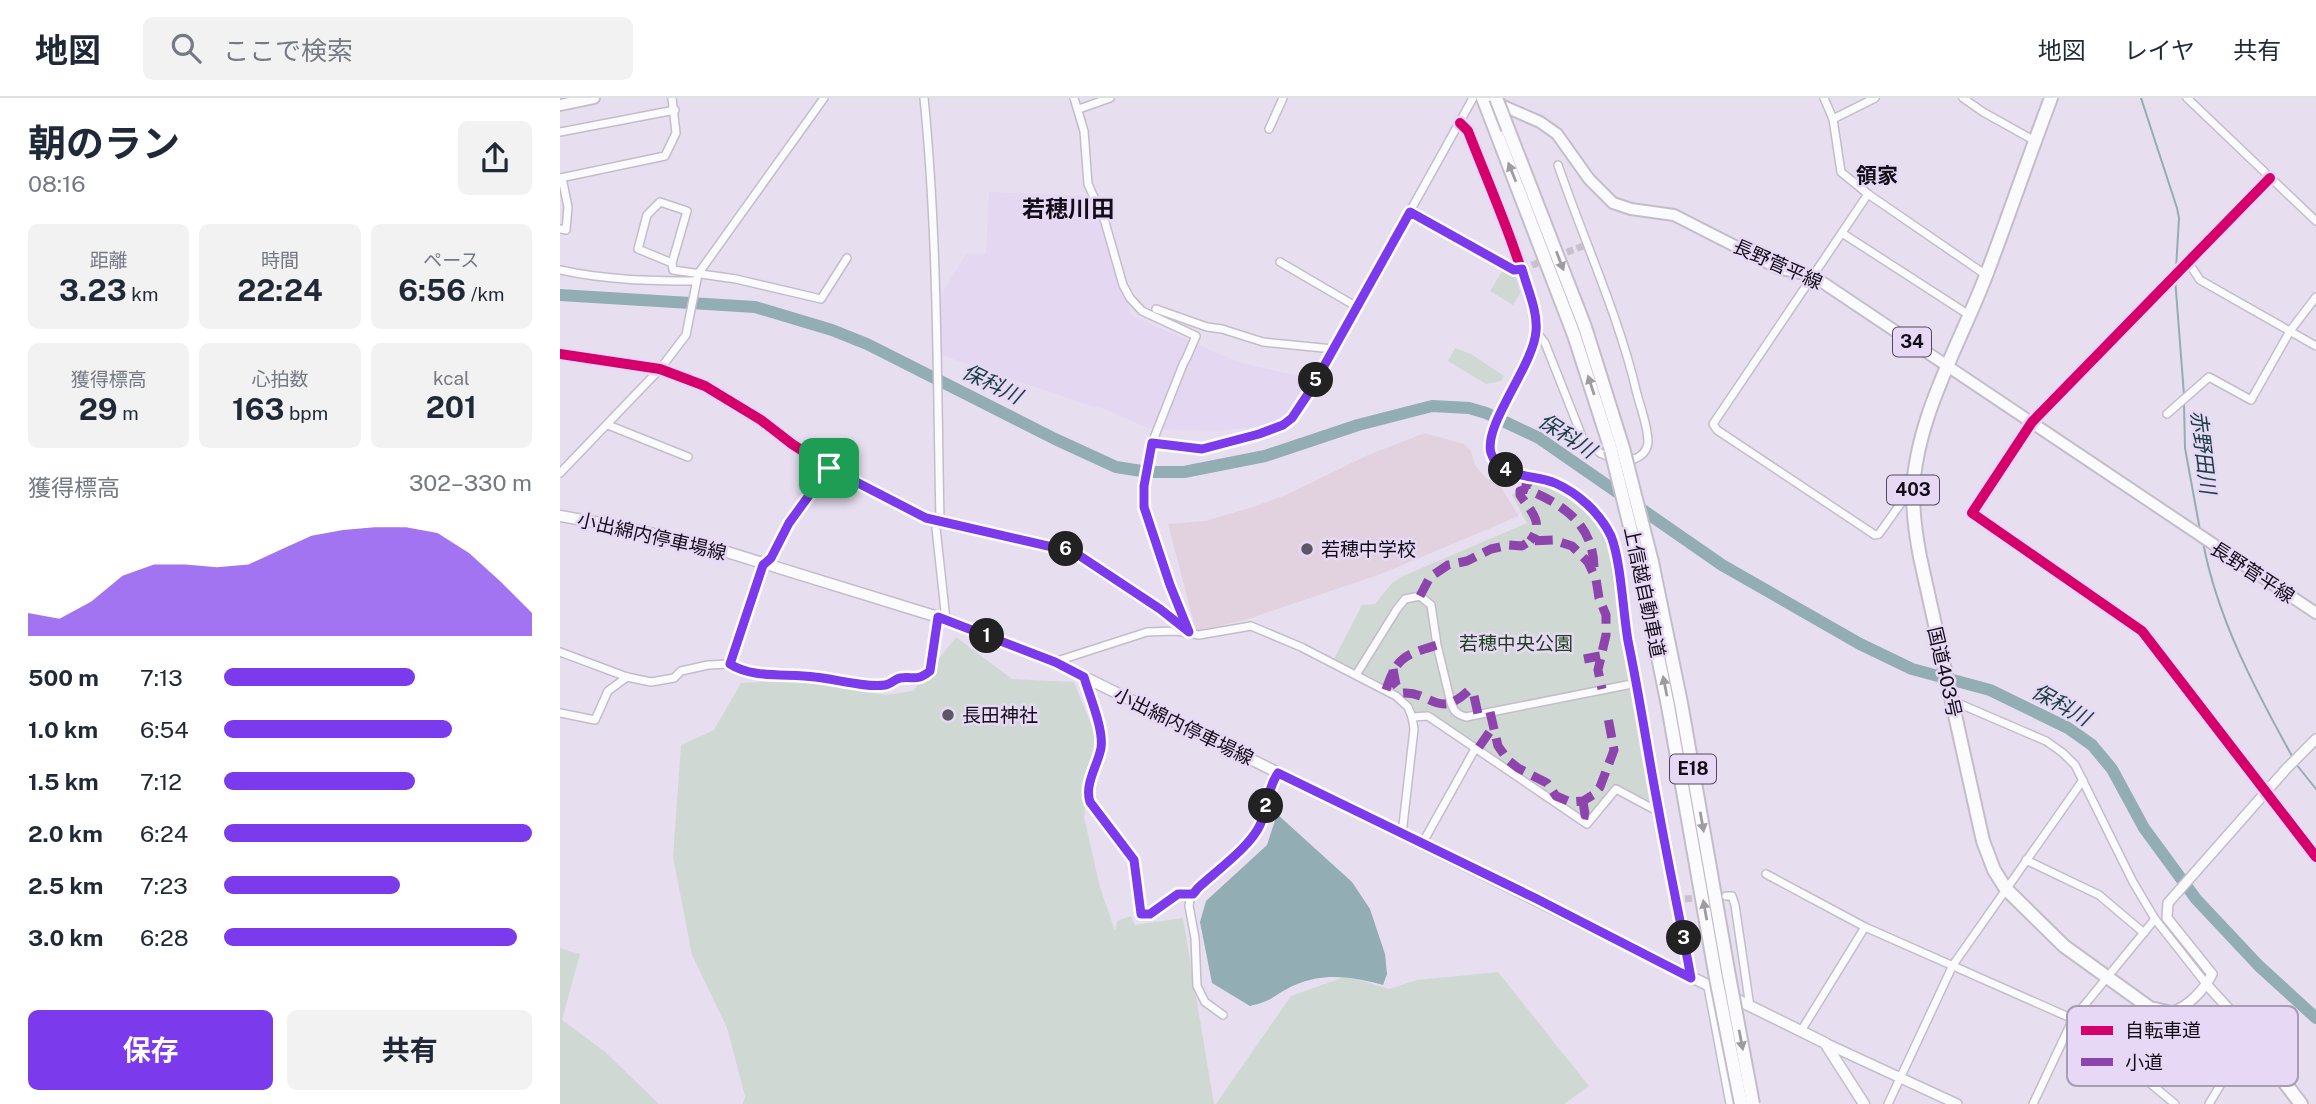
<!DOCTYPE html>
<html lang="ja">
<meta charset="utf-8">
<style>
body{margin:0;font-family:"Public Sans","Noto Sans JP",sans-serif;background:#f2f2f3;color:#1f2937;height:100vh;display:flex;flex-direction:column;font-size:26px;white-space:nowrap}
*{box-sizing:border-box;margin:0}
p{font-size:23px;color:#747a83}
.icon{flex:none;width:38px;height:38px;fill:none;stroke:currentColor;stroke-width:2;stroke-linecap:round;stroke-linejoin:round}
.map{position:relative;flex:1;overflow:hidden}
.panel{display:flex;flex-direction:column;background:#fff;width:560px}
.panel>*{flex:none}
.pin{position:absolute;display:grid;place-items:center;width:60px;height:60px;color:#fff;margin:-30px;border-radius:14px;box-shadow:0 4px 10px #0006}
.km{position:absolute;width:35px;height:35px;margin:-18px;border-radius:50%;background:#222;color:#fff;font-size:19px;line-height:35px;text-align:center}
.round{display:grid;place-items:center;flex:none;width:74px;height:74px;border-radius:10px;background:#f2f2f3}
.head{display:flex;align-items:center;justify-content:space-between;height:119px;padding:0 28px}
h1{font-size:38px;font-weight:700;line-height:52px}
.figures{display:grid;grid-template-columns:repeat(3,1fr);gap:10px;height:119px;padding:7px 28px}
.figures div{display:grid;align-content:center;border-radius:10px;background:#f2f2f3;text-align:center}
.figures b{font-size:30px;font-weight:700}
.figures small{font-size:19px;font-weight:400}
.figures p{font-size:19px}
.chart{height:196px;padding:14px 28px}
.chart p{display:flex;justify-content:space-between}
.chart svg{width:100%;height:126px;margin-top:7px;fill:#7c3aed;opacity:.7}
.primary-button{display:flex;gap:14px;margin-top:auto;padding:14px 28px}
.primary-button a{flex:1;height:80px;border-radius:10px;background:#7c3aed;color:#fff;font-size:28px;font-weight:700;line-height:80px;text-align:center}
.primary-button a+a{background:#f2f2f3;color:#1f2937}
ul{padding:0 28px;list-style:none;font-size:23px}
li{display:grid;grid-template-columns:112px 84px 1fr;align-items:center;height:52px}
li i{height:18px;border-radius:9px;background:#7c3aed}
header{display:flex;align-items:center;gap:42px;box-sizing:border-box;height:98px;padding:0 35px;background:#fff;border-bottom:2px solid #e0e1e3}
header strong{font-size:33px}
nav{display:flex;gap:38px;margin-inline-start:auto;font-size:24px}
.search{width:490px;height:63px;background:#f2f2f3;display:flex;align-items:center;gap:18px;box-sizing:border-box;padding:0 24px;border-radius:10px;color:#747a83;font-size:26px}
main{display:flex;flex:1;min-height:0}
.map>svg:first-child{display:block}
.built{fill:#e4d7f2}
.education{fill:#e2d2df}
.green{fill:#d0d8d3}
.water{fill:#93adb4}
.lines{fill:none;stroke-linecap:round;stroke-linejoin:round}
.stream{stroke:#93adb4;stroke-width:2}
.river{stroke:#93adb4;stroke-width:12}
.minor-tunnel{stroke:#c7c0cf;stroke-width:7;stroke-dasharray:7 3.5;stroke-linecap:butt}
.minor-casing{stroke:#c3bdca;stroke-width:10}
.tertiary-casing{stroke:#c3bdca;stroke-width:12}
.secondary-casing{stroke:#c3bdca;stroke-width:13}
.primary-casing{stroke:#c3bdca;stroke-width:14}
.trunk-casing{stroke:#c3bdca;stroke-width:16}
.motorway-casing{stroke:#c3bdca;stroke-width:16}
.minor{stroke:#fbfafd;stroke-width:7}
.tertiary{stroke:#fbfafd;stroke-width:9}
.secondary{stroke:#fbfafd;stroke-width:10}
.primary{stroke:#fbfafd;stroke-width:10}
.trunk{stroke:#fbfafd;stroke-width:12}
.motorway{stroke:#fbfafd;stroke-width:12}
.motorway-bridge-casing{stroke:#c3bdca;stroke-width:16;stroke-linecap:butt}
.motorway-bridge{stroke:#fbfafd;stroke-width:12}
.quiet{stroke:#8e44ad;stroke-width:9;stroke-dasharray:18 9;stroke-linecap:butt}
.cycleway-casing{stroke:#e7d9f6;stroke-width:15}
.cycleway{stroke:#d6006c;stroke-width:10}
.oneway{fill:#9e9ba1}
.route-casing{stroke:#fff;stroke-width:14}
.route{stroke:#7c3aed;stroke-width:9}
.poi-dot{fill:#5d5663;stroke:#e7d9f6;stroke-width:2.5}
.labels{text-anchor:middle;stroke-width:5;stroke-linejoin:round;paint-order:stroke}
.shield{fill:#e7d9f6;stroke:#524a5a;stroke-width:2}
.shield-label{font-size:18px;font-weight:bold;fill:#120d17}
.street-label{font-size:19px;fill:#120d17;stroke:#e7d9f6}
.poi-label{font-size:19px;fill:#120d17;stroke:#e7d9f6;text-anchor:start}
.park-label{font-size:19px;fill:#1f421c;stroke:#e7d9f6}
.neighbourhood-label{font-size:21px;font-weight:bold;fill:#120d17;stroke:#e7d9f6}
.water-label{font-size:21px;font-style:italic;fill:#173f42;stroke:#e7d9f6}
.quarter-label{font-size:23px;font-weight:bold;fill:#120d17;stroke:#e7d9f6}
.key{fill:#e7d9f6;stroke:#a79cb3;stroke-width:2}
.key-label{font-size:19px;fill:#120d17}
</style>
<header>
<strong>地図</strong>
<div class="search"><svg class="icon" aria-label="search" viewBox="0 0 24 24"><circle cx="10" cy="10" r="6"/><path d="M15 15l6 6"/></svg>ここで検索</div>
<nav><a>地図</a><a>レイヤ</a><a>共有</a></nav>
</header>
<main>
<section class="panel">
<div class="head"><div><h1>朝のラン</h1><p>08:16</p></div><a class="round"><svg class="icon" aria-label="share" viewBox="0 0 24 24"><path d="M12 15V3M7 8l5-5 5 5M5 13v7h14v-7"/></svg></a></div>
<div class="figures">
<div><p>距離</p><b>3.23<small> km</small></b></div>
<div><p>時間</p><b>22:24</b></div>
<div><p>ペース</p><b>6:56<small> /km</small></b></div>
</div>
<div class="figures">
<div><p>獲得標高</p><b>29<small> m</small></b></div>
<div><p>心拍数</p><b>163<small> bpm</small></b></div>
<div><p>kcal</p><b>201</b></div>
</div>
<div class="chart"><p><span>獲得標高</span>302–330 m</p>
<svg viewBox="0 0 160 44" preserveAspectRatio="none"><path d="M0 44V36L10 38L20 32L30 23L40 19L50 19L60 20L70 19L80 14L90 9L100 7L110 6L120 6L130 8L140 15L150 25L160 36V44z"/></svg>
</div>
<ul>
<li><b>500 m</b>7:13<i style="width:62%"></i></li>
<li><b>1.0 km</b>6:54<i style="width:74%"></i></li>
<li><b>1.5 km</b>7:12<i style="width:62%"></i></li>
<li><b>2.0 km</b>6:24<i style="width:100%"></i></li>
<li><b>2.5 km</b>7:23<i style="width:57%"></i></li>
<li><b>3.0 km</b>6:28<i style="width:95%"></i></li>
</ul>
<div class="primary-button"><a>保存</a><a>共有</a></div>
</section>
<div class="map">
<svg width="1756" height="1006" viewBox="0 0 1756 1006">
<rect width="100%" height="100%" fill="#e7dff0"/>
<path class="built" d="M429 94 527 98V101L532 102 535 106 572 218 681 265 748 280 735 307 724 320 695 329 656 333 590 331 537 308 534 309 378 256 374 219 384 192 406 156H426Z"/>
<path class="education" d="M865 335 904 346 911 353 915 367 925 379 940 388 959 418 821 476 685 522 636 533 608 426 645 423 696 408 728 396 808 357Z"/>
<g class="green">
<path d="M943 172 957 180 961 194 953 207 930 193Z"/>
<path d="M895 250 911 256 944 278 941 283 926 286 888 263Z"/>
<path d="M965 386C990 385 1029 407 1040 430 1053 457 1053 490 1058 519 1069 581 1079 643 1092 704L1055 687 1026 720 877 619 866 613 856 616C839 587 802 576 774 561L802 507 815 506 832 485 843 478 967 425 952 397Z"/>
<path d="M396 539 452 581 514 584 535 636 524 719 540 789 555 833 557 823 571 818 575 827 623 820 654 1006H183L185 998 167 930 132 857 113 759 121 647 154 632 181 585 239 582 325 597 353 593Z"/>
<path d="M0 850 20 856 2 922 44 953 99 1006H0Z"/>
<path d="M938 874 1029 988 1004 1006H656L731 898 787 878 829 891 857 882Z"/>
</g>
<path class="water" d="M717 716 792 784 810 811 825 856 827 876 823 887C793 879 765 874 735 887 716 895 714 903 690 908L652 885 640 824 646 803 707 747Z"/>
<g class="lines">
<g class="stream">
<path d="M1581 0 1617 110 1619 120 1616 171"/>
<path d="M1615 180 1624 297"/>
<path d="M1624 306 1625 350 1640 432"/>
<path d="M1643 444C1657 520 1695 591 1732 658"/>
<path d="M1736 666 1756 691"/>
</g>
<path class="river" d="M0 197 195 209 272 232 307 246 495 341 556 369 588 374H624L705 358 798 327 872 308 909 310 926 315 979 340 1162 467 1300 546 1352 571 1430 592 1508 630 1532 647 1552 671 1584 730 1636 801 1699 868 1756 920"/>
<g class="minor-tunnel">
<path d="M997 158 1026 147"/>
<path d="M962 171 986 162"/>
<path d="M1125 801 1159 798"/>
</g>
<g class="minor-casing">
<g id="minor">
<path d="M364 0C378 140 377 283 380 423L376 430 386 522"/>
<path d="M514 0 524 33 528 86 545 124 563 187 570 200 582 213 636 238 626 261"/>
<path d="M1264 0 1273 21 1281 74 1308 96 1426 177"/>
<path d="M1403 0 1423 14 1475 43"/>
<path d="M1627 0 1756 123"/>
<path d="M519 11 550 0"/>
<path d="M1273 21 1315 0"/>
<path d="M900 25 908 33 962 171 976 223 973 248 968 263 947 300"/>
<path d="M709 31 723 0"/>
<path d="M0 34 115 12"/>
<path d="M998 67C1024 143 1059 218 1077 296 1081 311 1088 329 1088 344 1087 356 1077 362 1066 362"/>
<path d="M0 80 105 58 116 35 112 0"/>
<path d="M1710 80 1472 324 1412 415 1582 533 1756 759"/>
<path d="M1308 96 1153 326 1157 332 1315 437 1319 436 1346 398 1353 394"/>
<path d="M850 114 954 172 962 171"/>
<path d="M0 131 6 132 8 109 2 80"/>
<path d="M1282 135 1409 217"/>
<path d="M720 164 797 209"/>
<path d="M1628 164 1640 182 1756 248"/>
<path d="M112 165 127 113 100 104 87 117 78 151 112 165 113 172 176 181 261 201 287 160"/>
<path d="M0 172C45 182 90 183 136 183"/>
<path d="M596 211 647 229 662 231 703 244 773 251"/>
<path d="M976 233 985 245 1023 341 1040 355 1054 361"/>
<path d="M0 256 100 271 145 288 201 322 232 346 269 370 366 420 514 454 600 511 629 534"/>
<path d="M624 264 592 345 584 388V409L610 487 629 533"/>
<path d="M1607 316 1649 279 1691 302 1730 233 1756 199"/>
<path d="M48 327 128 359"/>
<path d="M592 345 641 350 699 336 723 327 732 320 750 293 913 0"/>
<path d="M0 375 100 271 126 237 138 176 264 0"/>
<path d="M0 554 67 579 91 584 114 580 121 573 148 567 170 566 177 571 202 576H229L287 585 326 587 340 580 357 582 371 573 378 519"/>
<path d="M494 564 587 534 616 533 639 537 691 528 741 549 836 598 848 609 852 619 854 631 842 736"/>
<path d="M170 566 203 467 211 460 229 425 269 370"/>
<path d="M796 577 837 511 845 501 860 498 871 507 877 547 891 605C894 613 896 616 906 619L1077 585"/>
<path d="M524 579C529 597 544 631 541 650 538 667 524 686 530 703L574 762 581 816H590L618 796H633"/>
<path d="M1393 603 1486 643 1503 655 1515 667 1573 784 1595 821 1647 887"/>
<path d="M0 615 35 622 48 593 67 579"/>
<path d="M852 619 868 618 1027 726 1056 691 1099 714"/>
<path d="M862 746 915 651"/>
<path d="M1466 762 1539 797 1584 835"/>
<path d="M1206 776 1305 829"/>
<path d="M1166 798H1172L1175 807 1190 909"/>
<path d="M1148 889 1170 1006"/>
<path d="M663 917 645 904 637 888 635 840 629 808 630 801 638 790 686 746 699 731 712 684 718 675"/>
<path d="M1241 933 1305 829 1513 921 1615 1006"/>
<path d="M1328 1006 1393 867 1523 682"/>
<path d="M1473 1006 1513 921 1595 821"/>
<path d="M1649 1006 1686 944"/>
</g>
</g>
<g class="tertiary-casing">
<g id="tertiary">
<path d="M947 300 931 342 930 352 934 362 948 373 997 386 1030 408 1043 425 1054 449 1064 518 1131 880"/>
<path d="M1647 887 1691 935 1699 950"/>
<path d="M1611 914C1628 909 1644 892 1652 876L1607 820 1608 805 1727 670 1756 641"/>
<path d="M1265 945 1397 1006"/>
</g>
</g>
<g class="secondary-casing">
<path id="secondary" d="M0 418 68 430 154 450 378 519 494 564 1265 945 1304 1006"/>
</g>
<g class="primary-casing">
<g id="primary">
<path d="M934 4 980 24 997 36 1029 81 1053 105 1071 111 1114 117 1218 170 1253 178 1756 515"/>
<path d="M0 7 34 0"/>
</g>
</g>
<g class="trunk-casing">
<path id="trunk" d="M1491 0C1469 58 1449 117 1427 175 1401 244 1355 320 1353 395 1353 417 1356 438 1360 459L1423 743 1434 772 1446 791 1504 848 1590 910 1642 922 1699 951 1741 1006"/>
</g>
<g class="motorway-casing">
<g id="motorway">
<path d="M923 0 1014 237 1051 352"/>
<path d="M948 31 1025 229 1063 350"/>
<path d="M1092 464 1121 605 1169 878"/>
<path d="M1079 465 1108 608 1156 880"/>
</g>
</g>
<use href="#minor" class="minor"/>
<use href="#tertiary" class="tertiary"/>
<use href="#secondary" class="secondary"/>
<use href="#primary" class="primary"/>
<use href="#trunk" class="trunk"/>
<use href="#motorway" class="motorway"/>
<g class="motorway-bridge-casing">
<g id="motorway-bridge">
<path d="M936 0 948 31"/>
<path d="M1063 350 1092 464"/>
<path d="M1051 352 1079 465"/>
<path d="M1169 878 1193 1006"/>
<path d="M1156 880 1181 1006"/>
</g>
</g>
<use href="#motorway-bridge" class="motorway-bridge"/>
<g class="quiet">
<path d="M974 379 966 387V391C1002 406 1033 425 1034 469"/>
<path d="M966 391 960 393V397C971 414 985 424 970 443"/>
<path d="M860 498 870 479 888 467 907 463 931 451 949 447 962 448 970 443 994 442 1012 448 1028 464 1036 481 1039 500 1046 517V537L1038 572 1042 591"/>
<path d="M1024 561 1040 558"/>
<path d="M833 571 836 587 843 595C871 593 877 622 908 593"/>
<path d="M826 592C837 558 845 557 877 547"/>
<path d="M914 598 918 616"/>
<path d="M930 614 938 648 948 662 958 670 987 685 996 698 1010 704 1023 703 1033 697 1040 689 1054 652 1047 614"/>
<path d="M919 649 933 629"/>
<path d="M1023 703 1025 717 1033 718"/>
</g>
<g class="cycleway-casing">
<g id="cycleway">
<path d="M900 25 908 33C929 87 953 141 969 197 972 208 977 221 976 233 974 267 923 327 931 355 938 381 975 376 995 385 1018 396 1040 414 1051 438 1062 462 1063 514 1068 542 1080 600 1088 657 1099 714 1109 770 1121 825 1131 880"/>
<path d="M1710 80 1472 324 1412 415 1582 533 1756 759"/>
<path d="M0 256 100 271 145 288 201 322 232 346 269 370 366 420 514 454 600 511 629 534"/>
</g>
</g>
<use href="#cycleway" class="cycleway"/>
</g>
<defs><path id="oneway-solid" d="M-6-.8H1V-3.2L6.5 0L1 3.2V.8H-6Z" transform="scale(1.75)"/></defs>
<g class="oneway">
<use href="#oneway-solid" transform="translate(952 74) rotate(-112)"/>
<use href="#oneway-solid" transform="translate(1000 163) rotate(69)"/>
<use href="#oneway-solid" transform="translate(1031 287) rotate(-108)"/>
<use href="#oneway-solid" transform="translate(1105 588) rotate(-101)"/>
<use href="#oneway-solid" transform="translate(1142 724) rotate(80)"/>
<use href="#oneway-solid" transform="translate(1145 812) rotate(-100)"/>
<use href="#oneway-solid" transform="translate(1181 942) rotate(79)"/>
</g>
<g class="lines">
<g class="route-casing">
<path id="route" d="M850 114 954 172 962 171C967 190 978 213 976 233 974 267 923 327 931 355 939 381 975 376 995 385 1018 395 1040 415 1051 438 1061 463 1063 514 1068 543 1080 600 1088 657 1099 714 1109 770 1121 825 1131 880L975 800 718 675C707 691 708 710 700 727 690 749 656 773 638 790L633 796H618L590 816H581L574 762 530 704C524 686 538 667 541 650 544 631 529 597 524 579L495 564 378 519 370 573C356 584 355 578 340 580 335 581 331 586 325 587 306 590 275 581 255 579 228 575 193 581 170 566L203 467 211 460 229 425 269 370 366 420 514 454 600 511 629 534 610 487 584 409V388L592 345 642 351 699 336 723 327 732 320 750 293Z"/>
</g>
<use href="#route" class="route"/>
</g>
<g class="poi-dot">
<circle cx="747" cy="451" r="7"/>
<circle cx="388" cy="617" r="7"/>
</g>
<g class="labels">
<g class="shield">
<rect x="1333" y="229.5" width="38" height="29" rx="5"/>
<rect x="1327" y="377.5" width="52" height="29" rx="5"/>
<rect x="1110" y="656.5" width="46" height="29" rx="5"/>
</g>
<g class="shield-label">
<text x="1352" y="250">34</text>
<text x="1353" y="398">403</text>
<text x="1133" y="677">E18</text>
</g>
<g class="street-label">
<text transform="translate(1218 166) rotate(24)" y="7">長野菅平線</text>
<text transform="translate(92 438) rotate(13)" y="7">小出綿内停車場線</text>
<text transform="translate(1693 474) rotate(33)" y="7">長野菅平線</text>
<text transform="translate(1085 494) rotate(78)" y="7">上信越自動車道</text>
<text transform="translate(1385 574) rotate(77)" y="7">国道403号</text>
<text transform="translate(624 628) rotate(26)" y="7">小出綿内停車場線</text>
</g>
<g class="poi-label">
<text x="761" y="458">若穂中学校</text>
<text x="402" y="624">長田神社</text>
</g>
<g class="park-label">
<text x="956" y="552">若穂中央公園</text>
</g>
<g class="neighbourhood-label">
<text x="1317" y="85">領家</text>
</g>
<g class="water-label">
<text transform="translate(432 286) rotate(26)" y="7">保科川</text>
<text transform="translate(1007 338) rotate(33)" y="7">保科川</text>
<text transform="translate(1643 354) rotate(83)" y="7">赤野田川</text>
<text transform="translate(1501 607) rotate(29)" y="7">保科川</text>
</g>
<g class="quarter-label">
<text x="508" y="119">若穂川田</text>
</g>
</g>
<rect x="1507" y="908" width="231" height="80" rx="10" class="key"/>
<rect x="1521" y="928" width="32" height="9" fill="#d6006c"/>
<rect x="1521" y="960" width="32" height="8" fill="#8e44ad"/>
<g class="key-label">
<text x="1565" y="939">自転車道</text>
<text x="1565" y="971">小道</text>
</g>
</svg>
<div class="pin" style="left:269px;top:370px;background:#1e9e55"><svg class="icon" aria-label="arrive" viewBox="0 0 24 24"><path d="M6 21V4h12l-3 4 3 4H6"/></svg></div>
<b class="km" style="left:427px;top:538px">1</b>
<b class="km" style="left:706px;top:708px">2</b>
<b class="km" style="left:1124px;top:840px">3</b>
<b class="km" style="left:946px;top:372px">4</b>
<b class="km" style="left:756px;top:282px">5</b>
<b class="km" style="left:506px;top:451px">6</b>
</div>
</main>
